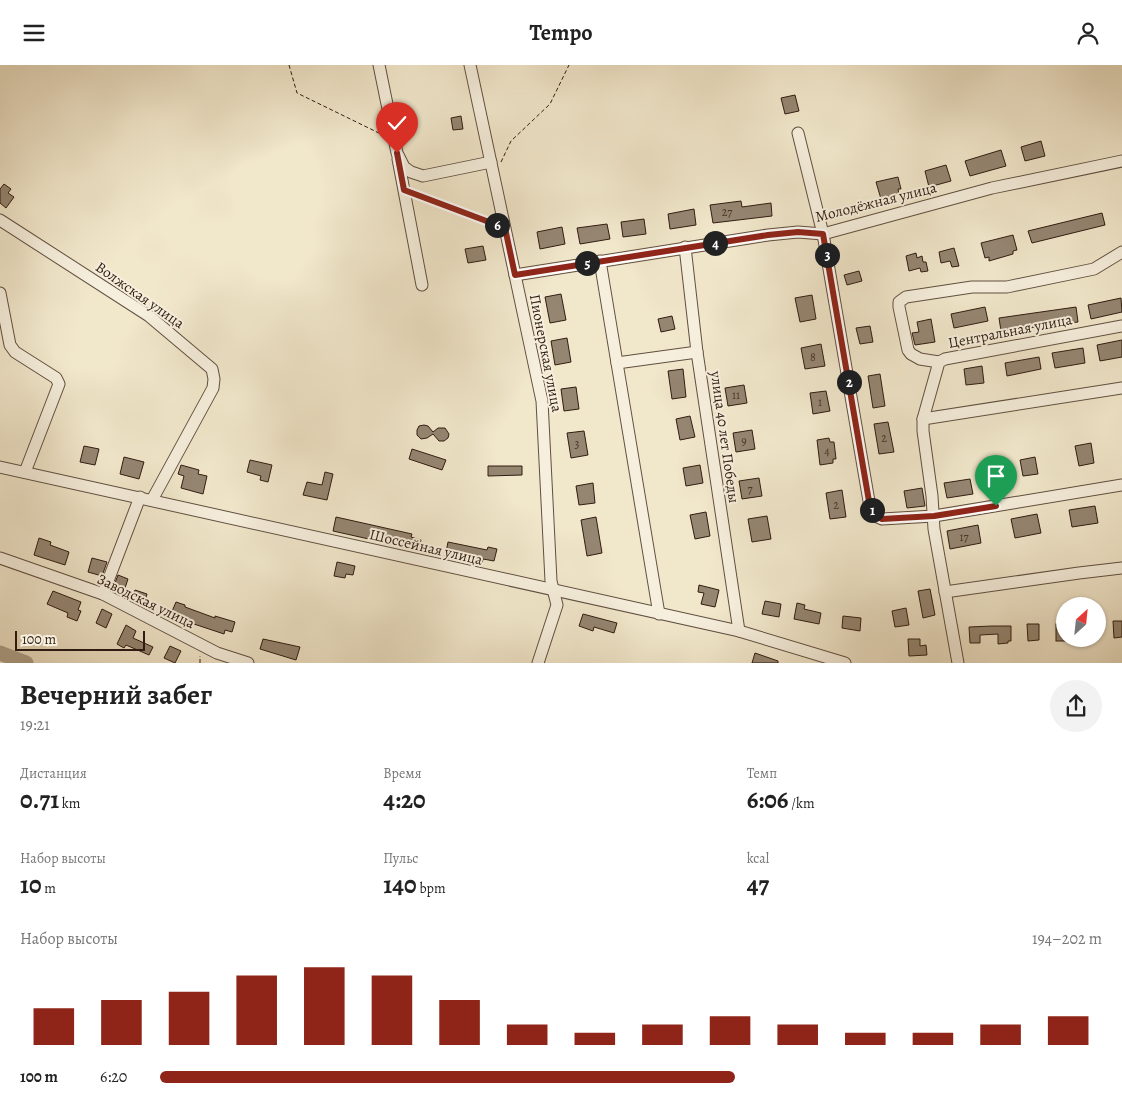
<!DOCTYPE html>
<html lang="ru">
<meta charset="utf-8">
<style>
body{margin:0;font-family:Alegreya,serif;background:#f2f2f2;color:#222;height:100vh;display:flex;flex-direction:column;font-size:19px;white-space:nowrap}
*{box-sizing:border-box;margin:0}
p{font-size:16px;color:#767676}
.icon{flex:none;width:28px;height:28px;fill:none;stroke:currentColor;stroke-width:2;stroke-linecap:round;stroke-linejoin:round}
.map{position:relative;height:598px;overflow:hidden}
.panel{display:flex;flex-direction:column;background:#fff;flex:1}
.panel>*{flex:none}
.needle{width:32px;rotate:27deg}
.tools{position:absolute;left:1056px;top:532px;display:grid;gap:10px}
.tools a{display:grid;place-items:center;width:50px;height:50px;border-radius:50%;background:#fff;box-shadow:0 1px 4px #0004;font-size:25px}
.scale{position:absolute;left:15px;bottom:12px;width:130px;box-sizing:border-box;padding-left:5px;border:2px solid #311c11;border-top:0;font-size:14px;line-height:18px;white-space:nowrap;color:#311c11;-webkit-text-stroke:4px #f6efdd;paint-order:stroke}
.pin{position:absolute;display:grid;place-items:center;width:42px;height:42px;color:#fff;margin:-51px -21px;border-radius:50% 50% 50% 0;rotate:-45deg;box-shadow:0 0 5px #0007}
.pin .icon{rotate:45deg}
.km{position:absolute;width:25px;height:25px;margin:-12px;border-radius:50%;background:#222;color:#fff;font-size:14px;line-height:25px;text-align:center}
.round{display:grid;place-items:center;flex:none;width:52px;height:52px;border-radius:26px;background:#f2f2f2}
.headline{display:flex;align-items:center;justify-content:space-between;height:85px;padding:0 20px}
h1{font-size:28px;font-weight:600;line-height:38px}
.metrics{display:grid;grid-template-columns:repeat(3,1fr);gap:8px;height:85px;padding:5px 20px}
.metrics div{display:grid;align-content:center}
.metrics b{font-size:25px;font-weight:600}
.metrics small{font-size:14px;font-weight:400}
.metrics p{font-size:14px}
.chart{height:140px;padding:10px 20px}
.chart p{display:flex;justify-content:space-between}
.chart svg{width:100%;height:90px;margin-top:5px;stroke:#8f2418;stroke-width:6}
ul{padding:0 20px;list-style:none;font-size:16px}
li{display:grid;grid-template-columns:80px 60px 1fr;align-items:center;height:38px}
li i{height:12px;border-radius:6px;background:#8f2418}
header{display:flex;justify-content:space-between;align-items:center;height:65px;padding:0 20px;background:#fff;font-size:22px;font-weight:600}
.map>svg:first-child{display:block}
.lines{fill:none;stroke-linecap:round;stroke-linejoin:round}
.river{stroke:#b0a28c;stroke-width:15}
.building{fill:#958672;stroke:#311c11}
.minor-casing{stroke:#614f40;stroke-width:13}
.path{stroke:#311c11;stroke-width:1;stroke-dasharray:4 2.5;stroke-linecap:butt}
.minor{stroke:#f6efdd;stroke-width:11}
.route-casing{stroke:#fff;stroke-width:10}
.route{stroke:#8f2418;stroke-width:6}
.labels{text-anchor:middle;stroke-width:4;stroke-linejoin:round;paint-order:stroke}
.number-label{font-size:12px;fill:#4a3629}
.street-label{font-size:15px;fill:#311c11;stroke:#f6efdd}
</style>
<header><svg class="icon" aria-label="menu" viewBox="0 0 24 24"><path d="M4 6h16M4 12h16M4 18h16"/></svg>Tempo<svg class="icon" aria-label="person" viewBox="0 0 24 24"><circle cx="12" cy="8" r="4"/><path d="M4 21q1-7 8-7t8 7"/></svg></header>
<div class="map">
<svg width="1122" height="598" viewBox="0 0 1122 598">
<rect width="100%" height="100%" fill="#f1e7cb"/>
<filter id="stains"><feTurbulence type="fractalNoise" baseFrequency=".004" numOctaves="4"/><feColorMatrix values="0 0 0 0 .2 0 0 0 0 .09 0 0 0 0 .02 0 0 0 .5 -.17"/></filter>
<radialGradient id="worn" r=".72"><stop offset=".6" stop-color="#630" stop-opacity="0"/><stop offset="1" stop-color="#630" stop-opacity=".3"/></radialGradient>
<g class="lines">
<path class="river" d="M0 588 26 598"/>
</g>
<g class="building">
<path d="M795 30 799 46 785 49 781 33Z"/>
<path d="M461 51 463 64 453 65 451 53Z"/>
<path d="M1041 76 1045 91 1025 96 1021 82Z"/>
<path d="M1001 85 1006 101 970 111 965 96Z"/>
<path d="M946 100 951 116 929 122 925 106Z"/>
<path d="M898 112 901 124H898L899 129 881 134 876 117Z"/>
<path d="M4 119 11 124 8 128 14 132 6 143 0 138V124Z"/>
<path d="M741 136 742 142 771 138 772 151 713 158 710 140Z"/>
<path d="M694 144 696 160 670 164 668 149Z"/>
<path d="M1102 148 1105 160 1032 178 1028 166Z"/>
<path d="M644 154 646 169 623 172 621 157Z"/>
<path d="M607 159 610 174 580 179 577 163Z"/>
<path d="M562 162 565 179 540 184 537 167Z"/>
<path d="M1013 170 1017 185 1013 186V189L989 196V192L985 193 981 178Z"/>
<path d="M483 181 486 195 468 198 465 184Z"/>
<path d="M954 183 959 201 952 202 950 196 941 198 939 187Z"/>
<path d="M916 188 917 193 922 191 923 197H926L928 206 921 207 920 203 909 206 906 191Z"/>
<path d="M859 206 862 216 847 220 844 210Z"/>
<path d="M561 229 566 255 550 258 545 232Z"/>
<path d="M812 230 816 254 800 257 795 233Z"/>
<path d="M1121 233 1122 247 1091 254 1088 240Z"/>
<path d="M985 242 988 256 954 263 951 249Z"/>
<path d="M1076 242 1078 257 1001 266 999 253Z"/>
<path d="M672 251 675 264 661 267 658 254Z"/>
<path d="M931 254 935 277 915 280 912 268 919 267 917 257Z"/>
<path d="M870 261 873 277 860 279 856 263Z"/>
<path d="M567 273 571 297 555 300 551 276Z"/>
<path d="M1122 275V292L1100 296 1097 280Z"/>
<path d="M821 279 825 301 805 304 801 283Z"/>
<path d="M1083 283 1085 298 1055 303 1052 288Z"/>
<path d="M1039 292 1041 304 1007 311 1005 298Z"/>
<path d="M982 301 984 318 966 320 964 304Z"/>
<path d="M683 304 686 332 672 334 668 306Z"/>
<path d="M880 309 885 341 873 343 868 311Z"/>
<path d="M744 320 747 338 728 341 725 323Z"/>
<path d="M576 322 579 344 564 346 561 324Z"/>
<path d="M826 326 830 346 813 349 810 328Z"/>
<path d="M690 351 695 372 680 375 676 354Z"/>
<path d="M888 357 894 387 879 389 874 359Z"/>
<path d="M424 360 428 361 433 367 438 363H445L449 369 448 373 444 376H439L433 369 427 373 421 374 417 370V365L419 361Z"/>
<path d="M752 365 755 384 736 387 733 368Z"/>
<path d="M584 366 588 390 571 393 567 368Z"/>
<path d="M829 373 830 377H834L836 394H833V398L820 400 817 375Z"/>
<path d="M1091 378 1094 398 1079 401 1075 381Z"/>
<path d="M84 381 99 384 95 400 80 397Z"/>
<path d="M412 384 446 395 442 405 409 394Z"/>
<path d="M124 392 144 397 139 414 120 409Z"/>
<path d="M1035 392 1038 409 1023 411 1020 395Z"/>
<path d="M250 395 272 400 268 417 260 415 261 411 247 407Z"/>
<path d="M1007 399 1009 413 1000 415 999 409 994 410 992 402Z"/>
<path d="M181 400 199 405 198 409 207 411 203 429 181 423 184 411 178 409Z"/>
<path d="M700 400 703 418 686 421 683 403Z"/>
<path d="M488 401H522V410L488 411Z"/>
<path d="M325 407 333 409 327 435 303 430 307 417 322 420Z"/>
<path d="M759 413 762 431 742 434 739 416Z"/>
<path d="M970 414 973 429 947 433 944 418Z"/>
<path d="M593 418 595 438 579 440 576 421Z"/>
<path d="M922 423 925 441 907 443 904 426Z"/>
<path d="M842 425 846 452 830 454 826 428Z"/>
<path d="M1095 441 1098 458 1072 462 1069 445Z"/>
<path d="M706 447 710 471 695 474 690 450Z"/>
<path d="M1037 449 1041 468 1015 473 1011 454Z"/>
<path d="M767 451 771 474 752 477 748 454Z"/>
<path d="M336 452 412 469 411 472 421 475 418 485 333 466Z"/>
<path d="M596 452 602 488 587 491 581 455Z"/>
<path d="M978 460 981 478 950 484 947 466Z"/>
<path d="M39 473 51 477 50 480 69 487 65 500 34 490Z"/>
<path d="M448 477 487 485 488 482 497 484 494 496 483 494 482 499 445 492Z"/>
<path d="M92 493 107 497 102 511 88 507Z"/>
<path d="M337 497 355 501 353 510 346 509 345 513 334 511Z"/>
<path d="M118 510 128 514 124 526 113 523Z"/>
<path d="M699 520 719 525 715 542 701 539 704 528 698 527Z"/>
<path d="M930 524 935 550 923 553 918 526Z"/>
<path d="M135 525 147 529 144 539 141 538 140 540 131 535Z"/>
<path d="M53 526 81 537 78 545 81 546 77 556 67 552 68 548 47 539Z"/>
<path d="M765 536 781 539 779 552 762 549Z"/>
<path d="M176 537 185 540V542L215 553V551L235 557 232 567 225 565 224 569 170 551Z"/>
<path d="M797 538 805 540 804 544 821 548 819 559 794 554Z"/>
<path d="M906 543 909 560 895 562 892 546Z"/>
<path d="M102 544 112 549 106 563 96 558Z"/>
<path d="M583 549 617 558 614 568 594 562 593 566 579 561Z"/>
<path d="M843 551 861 553 860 566 842 563Z"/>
<path d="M1113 556H1122V572L1114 573Z"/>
<path d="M1027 559H1039V575L1028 576Z"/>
<rect x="1056" y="559" width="9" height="17"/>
<path d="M126 560 136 566 133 573 153 582 149 590 126 580 124 583 117 579Z"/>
<path d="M992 561H1011V576H1008V578L998 579V569L980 570V578H970L969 562Z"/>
<path d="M263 574 300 582 296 595 260 584Z"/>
<path d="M908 574H920V581L926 580 927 590 909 591Z"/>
<path d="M170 581 181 586 175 598 164 593Z"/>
<path d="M755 588 778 596V598H752Z"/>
</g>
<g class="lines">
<g class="minor-casing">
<g id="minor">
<path d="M379 0 397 88 404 102 411 107 423 111 491 97"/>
<path d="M470 0 542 336 551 516 557 540 538 598"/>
<path d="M798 68 823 169 870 442 875 451 882 454 934 451 1122 420"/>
<path d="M398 94 422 220"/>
<path d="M0 155 149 251 212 304 214 314 213 323 152 435"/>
<path d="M685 182 697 287 739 566"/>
<path d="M600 196 617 298"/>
<path d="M515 210 768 170 798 167 823 169 992 123 1122 96"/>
<path d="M0 228 10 280 15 287 56 313 59 319 25 407"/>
<path d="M939 297 920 294 911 289 908 285 899 242V237L906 232 972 222H1007L1094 204 1122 187"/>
<path d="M923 354 1122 323"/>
<path d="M0 402 739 566 845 598"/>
<path d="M0 493 103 529 217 588 248 598"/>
<path d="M945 527 1079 508 1122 503"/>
<path d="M103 529 140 432"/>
<path d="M659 549 617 298 697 287"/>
<path d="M958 598 934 464 932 431 923 366V354L939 297 945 294 1122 261"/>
</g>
</g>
<g class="path">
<path d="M289 0 297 28 383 70"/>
<path d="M501 97 511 76 550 39 569 0"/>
<path d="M414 129 492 158"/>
<path d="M200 598V591"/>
</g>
<use href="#minor" class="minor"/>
</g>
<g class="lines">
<g class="route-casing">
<path id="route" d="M397 88 404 125 505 163 515 210 768 170 798 167 823 169 870 442 875 451 882 454 934 451 996 441"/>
</g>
<use href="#route" class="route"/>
</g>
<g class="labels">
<g class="number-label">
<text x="727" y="151">27</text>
<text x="813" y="296">8</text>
<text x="736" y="334">11</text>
<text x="820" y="341">1</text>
<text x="884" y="377">2</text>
<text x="744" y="380">9</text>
<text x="577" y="383">3</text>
<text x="827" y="390">4</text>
<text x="750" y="428">7</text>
<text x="836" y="444">2</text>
<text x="964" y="476">17</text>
</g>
<g class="street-label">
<text transform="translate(876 137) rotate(-14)" y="5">Молодёжная улица</text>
<text transform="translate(140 230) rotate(35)" y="5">Волжская улица</text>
<text transform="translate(1010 266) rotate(-11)" y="5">Центральная улица</text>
<text transform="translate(546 288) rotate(79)" y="5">Пионерская улица</text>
<text transform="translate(725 372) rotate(82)" y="5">улица 40 лет Победы</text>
<text transform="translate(426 482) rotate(13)" y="5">Шоссейная улица</text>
<text transform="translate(146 536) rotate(26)" y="5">Заводская улица</text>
</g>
</g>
<rect width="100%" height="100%" filter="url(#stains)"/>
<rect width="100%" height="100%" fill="url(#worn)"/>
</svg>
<div class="tools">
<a><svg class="needle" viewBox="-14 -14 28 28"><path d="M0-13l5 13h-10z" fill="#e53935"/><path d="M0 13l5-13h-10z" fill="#767676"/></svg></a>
</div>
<div class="scale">100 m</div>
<div class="pin" style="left:996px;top:441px;background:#1e9e55"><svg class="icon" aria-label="arrive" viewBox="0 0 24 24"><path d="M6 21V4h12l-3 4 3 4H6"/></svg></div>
<div class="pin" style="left:397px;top:88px;background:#d93025"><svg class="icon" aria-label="check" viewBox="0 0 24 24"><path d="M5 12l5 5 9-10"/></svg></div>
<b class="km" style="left:872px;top:445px">1</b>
<b class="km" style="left:849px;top:317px">2</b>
<b class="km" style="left:827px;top:190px">3</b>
<b class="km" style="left:715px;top:178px">4</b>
<b class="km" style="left:587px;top:198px">5</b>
<b class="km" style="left:497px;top:160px">6</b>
</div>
<section class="panel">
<div class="headline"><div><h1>Вечерний забег</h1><p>19:21</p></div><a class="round"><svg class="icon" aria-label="share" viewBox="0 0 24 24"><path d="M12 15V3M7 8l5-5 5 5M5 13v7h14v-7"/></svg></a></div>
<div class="metrics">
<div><p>Дистанция</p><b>0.71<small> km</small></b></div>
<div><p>Время</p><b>4:20</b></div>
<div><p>Темп</p><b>6:06<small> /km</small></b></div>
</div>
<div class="metrics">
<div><p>Набор высоты</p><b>10<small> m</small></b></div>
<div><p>Пульс</p><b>140<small> bpm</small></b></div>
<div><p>kcal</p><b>47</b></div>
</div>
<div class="chart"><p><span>Набор высоты</span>194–202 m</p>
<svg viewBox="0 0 160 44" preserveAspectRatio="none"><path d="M5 44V26M15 44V22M25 44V18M35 44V10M45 44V6M55 44V10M65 44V22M75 44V34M85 44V38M95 44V34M105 44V30M115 44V34M125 44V38M135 44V38M145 44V34M155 44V30"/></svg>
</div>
<ul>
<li><b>100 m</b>6:20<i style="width:61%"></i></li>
</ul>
</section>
